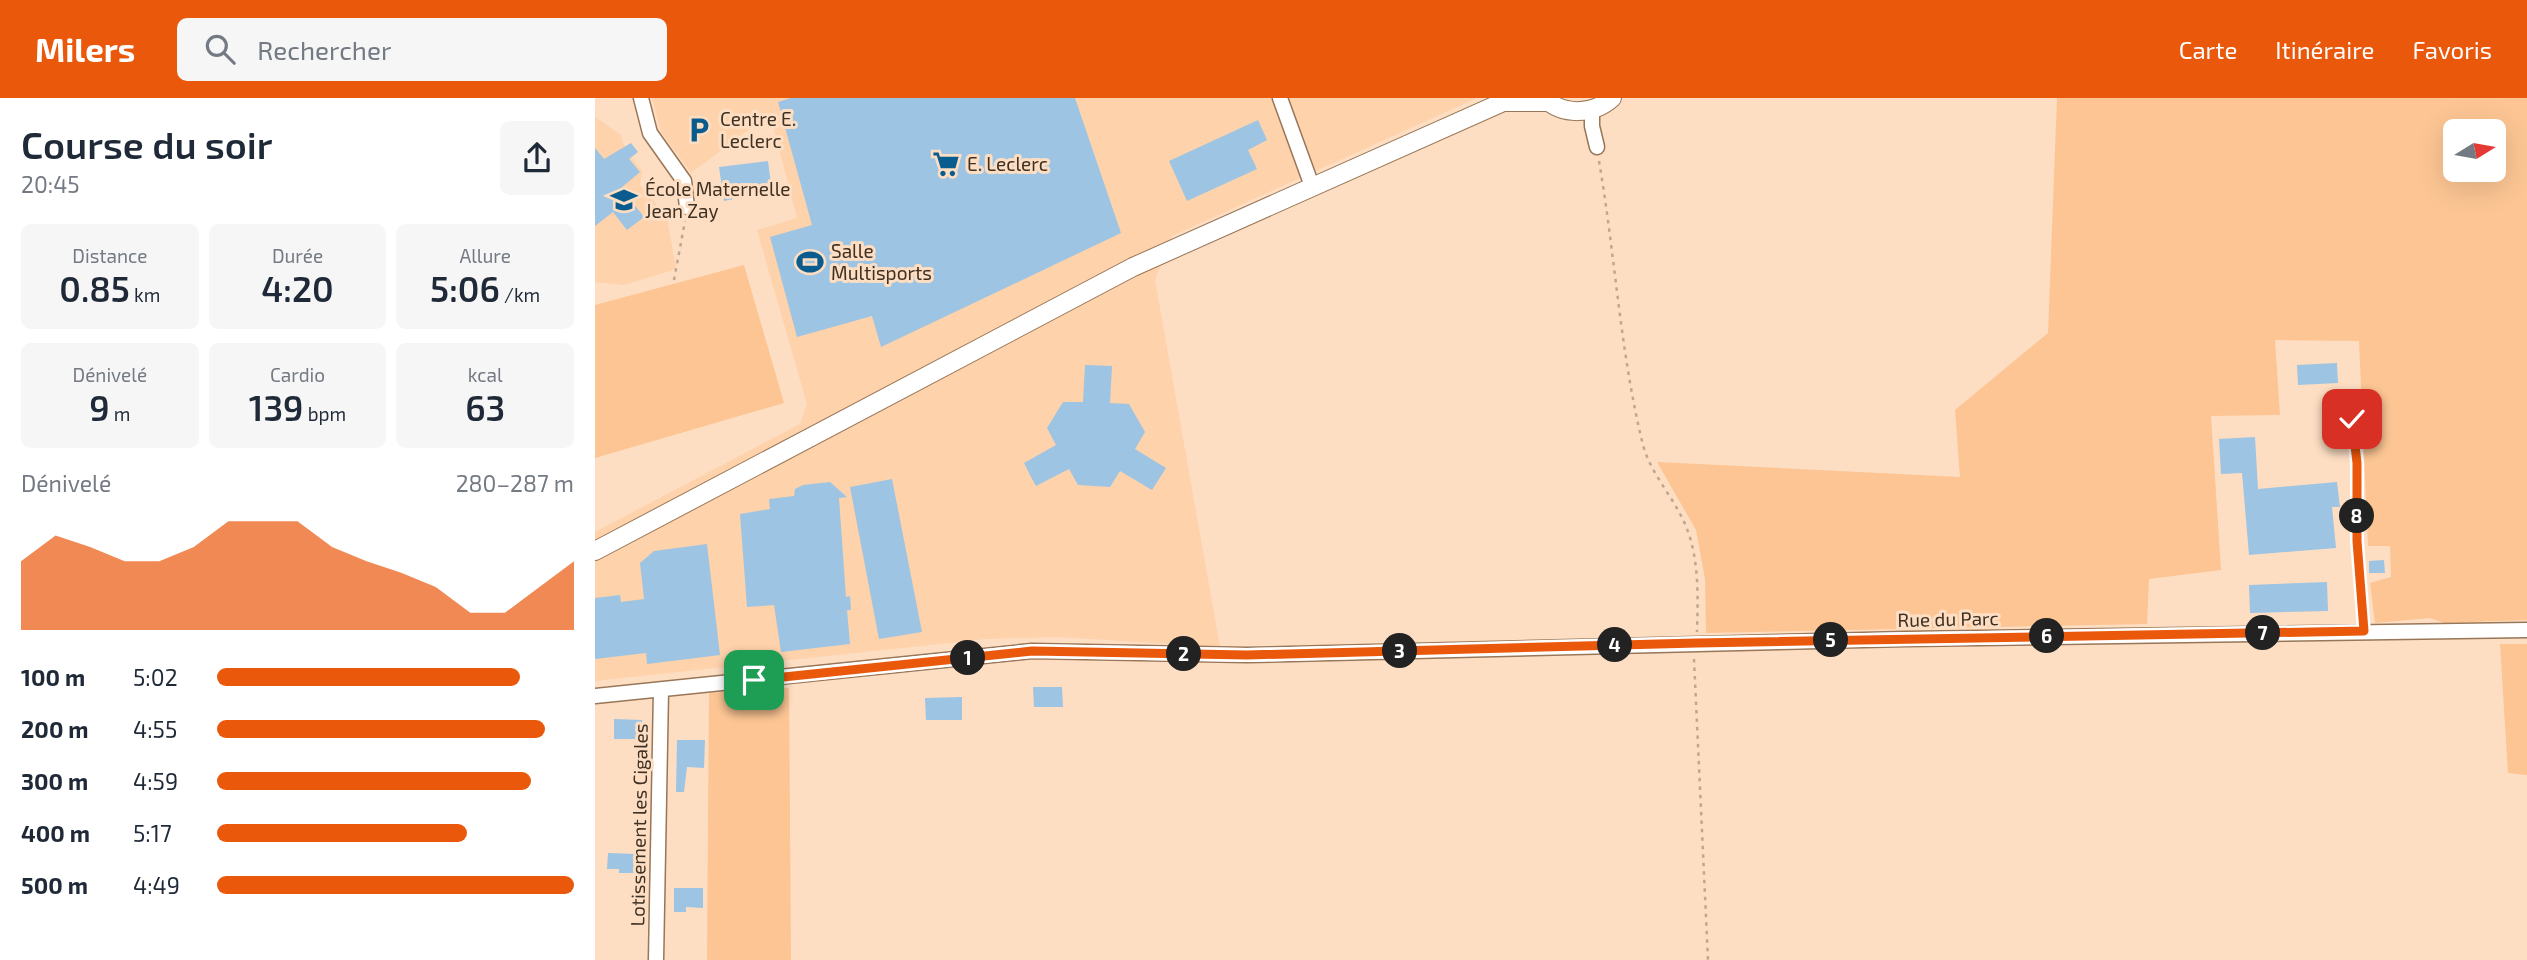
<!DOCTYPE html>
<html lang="fr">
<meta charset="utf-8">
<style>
body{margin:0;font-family:"Exo 2",sans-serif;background:#f6f6f7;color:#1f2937;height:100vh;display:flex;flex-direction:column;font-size:26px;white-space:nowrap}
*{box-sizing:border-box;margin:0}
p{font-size:23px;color:#747a83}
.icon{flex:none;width:38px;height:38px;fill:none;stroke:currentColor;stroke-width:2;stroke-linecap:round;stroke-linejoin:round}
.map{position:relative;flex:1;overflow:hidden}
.sheet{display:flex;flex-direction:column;background:#fff;width:595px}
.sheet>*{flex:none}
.needle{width:46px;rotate:79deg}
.fabs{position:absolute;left:1848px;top:21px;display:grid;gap:14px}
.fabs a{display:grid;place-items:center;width:63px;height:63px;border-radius:10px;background:#fff;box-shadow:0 7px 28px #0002;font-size:35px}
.pin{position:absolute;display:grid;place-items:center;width:60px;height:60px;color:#fff;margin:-30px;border-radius:14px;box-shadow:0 4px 10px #0006}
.km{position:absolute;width:35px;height:35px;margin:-18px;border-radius:50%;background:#222;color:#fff;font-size:19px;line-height:35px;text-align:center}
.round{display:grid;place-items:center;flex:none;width:74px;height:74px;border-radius:10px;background:#f6f6f7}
.head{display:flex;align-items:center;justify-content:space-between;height:119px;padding:0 21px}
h1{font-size:38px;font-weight:600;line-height:52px}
.figures{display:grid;grid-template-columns:repeat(3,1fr);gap:10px;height:119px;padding:7px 21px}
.figures div{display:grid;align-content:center;border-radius:10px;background:#f6f6f7;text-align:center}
.figures b{font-size:35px;font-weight:600}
.figures small{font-size:19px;font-weight:400}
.figures p{font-size:19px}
.chart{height:196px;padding:14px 21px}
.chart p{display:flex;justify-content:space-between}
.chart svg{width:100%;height:126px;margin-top:7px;fill:#ea580c;opacity:.7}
ul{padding:0 21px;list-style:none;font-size:23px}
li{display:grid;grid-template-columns:112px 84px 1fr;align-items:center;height:52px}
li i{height:18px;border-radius:9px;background:#ea580c}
header{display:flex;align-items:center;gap:42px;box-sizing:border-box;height:98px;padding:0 35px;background:#ea580c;color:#fff}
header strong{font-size:33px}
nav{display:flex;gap:38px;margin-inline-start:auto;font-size:24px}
.search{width:490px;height:63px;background:#f6f6f7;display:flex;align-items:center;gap:18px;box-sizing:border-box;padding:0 24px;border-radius:10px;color:#747a83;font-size:26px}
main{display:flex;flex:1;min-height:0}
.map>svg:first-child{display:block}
.built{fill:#fed2ab}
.green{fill:#fcc593;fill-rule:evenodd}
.building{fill:#9dc4e3}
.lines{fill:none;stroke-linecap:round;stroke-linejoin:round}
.minor-casing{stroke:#987657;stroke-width:17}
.tertiary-casing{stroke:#987657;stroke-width:20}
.path{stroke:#bfa68f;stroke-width:2.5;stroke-dasharray:3.5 5;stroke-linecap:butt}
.minor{stroke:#fff;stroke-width:14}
.tertiary{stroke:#fff;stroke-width:18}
.route-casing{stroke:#fff;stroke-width:14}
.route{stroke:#ea580c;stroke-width:9}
.labels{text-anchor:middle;stroke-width:6;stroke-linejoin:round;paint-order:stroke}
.poi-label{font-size:19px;fill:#3e3023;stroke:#fddec3;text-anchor:start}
.street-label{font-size:19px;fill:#3e3023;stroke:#fddec3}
</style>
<header>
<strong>Milers</strong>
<div class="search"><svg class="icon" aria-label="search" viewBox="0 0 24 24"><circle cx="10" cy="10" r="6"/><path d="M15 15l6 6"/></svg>Rechercher</div>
<nav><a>Carte</a><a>Itinéraire</a><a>Favoris</a></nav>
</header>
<main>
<section class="sheet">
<div class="head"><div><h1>Course du soir</h1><p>20:45</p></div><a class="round"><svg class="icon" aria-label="share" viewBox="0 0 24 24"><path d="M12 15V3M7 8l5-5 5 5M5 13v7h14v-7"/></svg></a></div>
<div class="figures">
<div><p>Distance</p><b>0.85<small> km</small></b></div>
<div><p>Durée</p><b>4:20</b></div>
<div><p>Allure</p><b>5:06<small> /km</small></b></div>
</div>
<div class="figures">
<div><p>Dénivelé</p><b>9<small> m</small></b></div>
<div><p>Cardio</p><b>139<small> bpm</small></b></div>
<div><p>kcal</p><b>63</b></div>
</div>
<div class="chart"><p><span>Dénivelé</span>280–287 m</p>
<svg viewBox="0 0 160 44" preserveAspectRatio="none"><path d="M0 44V20L10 11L20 15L30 20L40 20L50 15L60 6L70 6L80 6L90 15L100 20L110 24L120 29L130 38L140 38L150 29L160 20V44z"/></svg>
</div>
<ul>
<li><b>100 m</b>5:02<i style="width:85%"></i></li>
<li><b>200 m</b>4:55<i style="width:92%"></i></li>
<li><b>300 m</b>4:59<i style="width:88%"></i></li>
<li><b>400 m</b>5:17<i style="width:70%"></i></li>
<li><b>500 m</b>4:49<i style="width:100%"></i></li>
</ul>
</section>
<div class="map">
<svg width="1932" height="862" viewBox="0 0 1932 862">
<rect width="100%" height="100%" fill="#fddec3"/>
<g class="built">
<path d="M57 0H882L577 138 560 182 625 549 462 539 391 541 0 583V434L205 326 212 306 162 132 202 120 175 16 96 75 66 34Z"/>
<path d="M0 19 25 36 32 54 47 73 45 87 72 119 81 171 29 187 0 184Z"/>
</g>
<g class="green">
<path d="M1462 0H1932V522L1849 525 1835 520 1780 525 1775 485 1796 479 1795 448H1773L1764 243 1680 242 1685 317 1616 318 1626 472 1554 481 1552 526 1111 535 1110 481 1101 432 1062 364 1365 379 1360 312 1453 235ZM1860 33H1899V72H1860Z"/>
<path d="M149 167 189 305 0 360V207Z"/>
<path d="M1905 546H1932V677L1913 675Z"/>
<path d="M194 590 196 862H112L114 595Z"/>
</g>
<g class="building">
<path d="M196 0H480L526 135 286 249 277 218 202 239 175 139 217 127 183 4Z"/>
<path d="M663 22 672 42 653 52 662 71 592 103 574 63Z"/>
<path d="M36 45 43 54 34 61 45 74 26 90 49 119 32 132 18 114 0 128V50L9 61Z"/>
<path d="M173 63 177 93 129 103 124 69Z"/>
<path d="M1742 265 1743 285 1703 287 1702 267Z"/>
<path d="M490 267 517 268 515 305 534 306 550 334 540 351 571 370 557 392 525 373 515 389 483 387 474 371 441 388 436 379 429 365 461 347 452 330 468 304H488Z"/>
<path d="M1660 339 1663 391 1742 384 1745 409H1737L1741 450 1654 457 1647 375 1626 376 1624 341Z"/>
<path d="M297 381 327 534 284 541 255 389Z"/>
<path d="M235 384 252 399 244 400 251 499 255 498 256 512H252L255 546 186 554 179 507 152 509 145 416 175 411 174 401 199 398 200 391 208 387Z"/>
<path d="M112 446 125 557 52 566 51 555 0 561V500L25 497 26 504 49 501 45 465 59 453Z"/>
<path d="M1789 462 1790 475H1774V463Z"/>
<path d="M1732 484 1733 513 1655 515 1654 487Z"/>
<path d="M438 589H467L468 609H439Z"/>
<path d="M367 599V622H331L330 600Z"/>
<path d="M19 621 47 622V641H19Z"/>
<path d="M82 642H110L109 670 92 669 89 694H81Z"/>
<path d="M13 755 42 756 41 775H24V771H12Z"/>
<path d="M79 790H108V810L91 809V814H79Z"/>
</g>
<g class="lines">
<g class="minor-casing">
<g id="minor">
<path d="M46 0 55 35 89 83 92 109"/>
<path d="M685 0 717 88"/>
<path d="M997 12V28L1002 49"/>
<path d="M0 598 437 553 652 557 1311 541 1932 532"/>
<path d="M61 862 66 592"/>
</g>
</g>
<g class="tertiary-casing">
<g id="tertiary">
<path d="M949 0C968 18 998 17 1017 0"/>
<path d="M0 453 538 169 908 4H952"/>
</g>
</g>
<g class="path">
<path d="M1004 63C1020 156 1025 252 1047 343 1053 370 1071 390 1084 414 1105 451 1103 493 1102 534"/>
<path d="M79 182 90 123"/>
<path d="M1749 297C1764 346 1760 393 1762 443 1763 468 1766 494 1768 519"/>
<path d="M1099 561 1113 862"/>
</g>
<use href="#minor" class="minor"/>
<use href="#tertiary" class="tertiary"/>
</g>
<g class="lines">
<g class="route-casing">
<path id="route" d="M159 582 437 553 652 557 1102 545 1769 533 1762 443V365L1757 321"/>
</g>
<use href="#route" class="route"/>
</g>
<defs>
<g id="parking-bare" transform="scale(2.1)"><path d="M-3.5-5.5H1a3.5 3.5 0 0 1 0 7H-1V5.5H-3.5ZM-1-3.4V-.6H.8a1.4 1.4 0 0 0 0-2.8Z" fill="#0a5c8f" stroke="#fddec3" stroke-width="2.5" paint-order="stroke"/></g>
<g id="supermarket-bare" transform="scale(2.1)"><path d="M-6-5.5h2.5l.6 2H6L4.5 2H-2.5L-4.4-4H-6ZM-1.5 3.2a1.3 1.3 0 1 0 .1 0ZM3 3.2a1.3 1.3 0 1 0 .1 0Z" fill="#0a5c8f" stroke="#fddec3" stroke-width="2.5" paint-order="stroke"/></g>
<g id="school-bare" transform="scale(2.1)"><path d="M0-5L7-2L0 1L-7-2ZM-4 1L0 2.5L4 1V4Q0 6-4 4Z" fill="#0a5c8f" stroke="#fddec3" stroke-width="2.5" paint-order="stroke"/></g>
<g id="stadium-bare" transform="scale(2.1)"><path d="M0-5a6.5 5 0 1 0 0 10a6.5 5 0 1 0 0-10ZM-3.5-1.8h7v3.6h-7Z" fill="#0a5c8f" stroke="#fddec3" stroke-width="2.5" paint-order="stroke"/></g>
</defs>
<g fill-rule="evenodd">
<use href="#parking-bare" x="104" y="32"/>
<use href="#supermarket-bare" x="351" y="66"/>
<use href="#school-bare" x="29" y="102"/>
<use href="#stadium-bare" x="215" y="164"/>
</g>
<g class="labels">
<g class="poi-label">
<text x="125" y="28">Centre E.<tspan x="125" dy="22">Leclerc</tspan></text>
<text x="372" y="73">E. Leclerc</text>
<text x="50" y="98">École Maternelle<tspan x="50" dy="22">Jean Zay</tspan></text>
<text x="236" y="160">Salle<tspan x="236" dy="22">Multisports</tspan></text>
</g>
<g class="street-label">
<text transform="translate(1353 521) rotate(-1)" y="7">Rue du Parc</text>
<text transform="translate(44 727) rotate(-89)" y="7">Lotissement les Cigales</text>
</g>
</g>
</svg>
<div class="fabs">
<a><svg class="needle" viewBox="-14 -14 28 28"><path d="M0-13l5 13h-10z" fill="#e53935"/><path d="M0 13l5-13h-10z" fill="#747a83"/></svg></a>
</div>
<div class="pin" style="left:159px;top:582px;background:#1e9e55"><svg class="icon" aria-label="arrive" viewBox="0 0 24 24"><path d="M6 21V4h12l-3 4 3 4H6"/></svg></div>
<div class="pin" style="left:1757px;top:321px;background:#d93025"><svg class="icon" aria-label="check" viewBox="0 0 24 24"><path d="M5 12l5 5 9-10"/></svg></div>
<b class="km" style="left:373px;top:560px">1</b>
<b class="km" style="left:589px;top:556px">2</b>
<b class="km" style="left:805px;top:553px">3</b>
<b class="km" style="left:1020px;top:547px">4</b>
<b class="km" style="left:1236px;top:542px">5</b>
<b class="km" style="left:1452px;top:538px">6</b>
<b class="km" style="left:1668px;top:535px">7</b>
<b class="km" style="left:1762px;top:418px">8</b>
</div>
</main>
